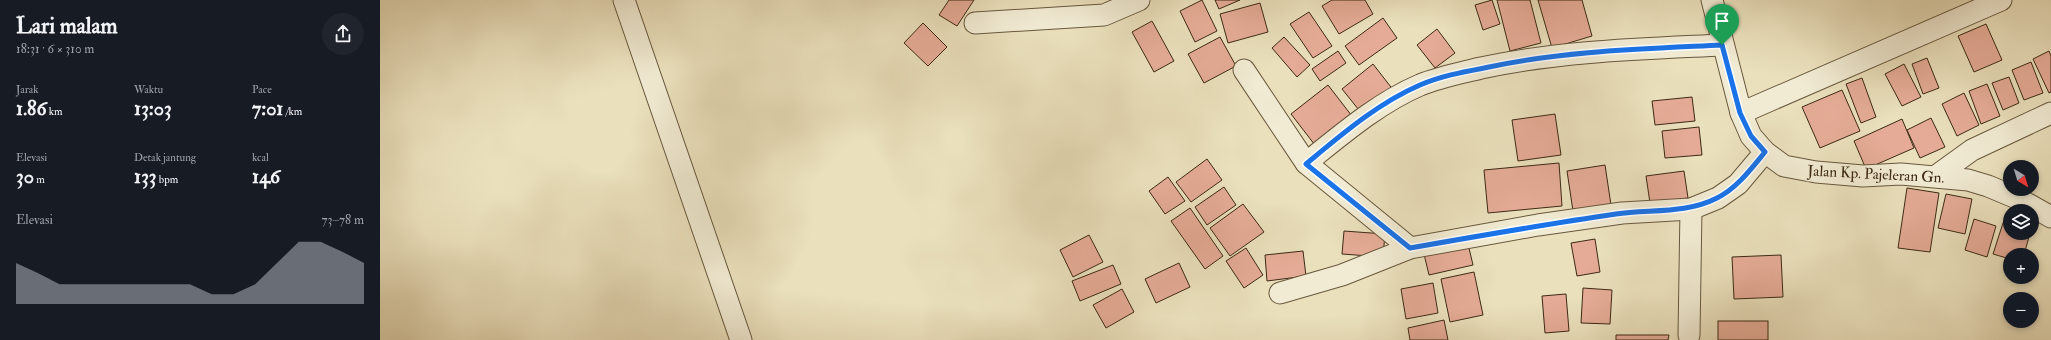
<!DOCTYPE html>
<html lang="id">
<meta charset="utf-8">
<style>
body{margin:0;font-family:"IM FELL Double Pica",serif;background:#20242c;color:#f1f3f6;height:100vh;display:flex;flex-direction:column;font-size:15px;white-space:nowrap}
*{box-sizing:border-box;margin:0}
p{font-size:13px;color:#9ea1a6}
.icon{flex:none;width:22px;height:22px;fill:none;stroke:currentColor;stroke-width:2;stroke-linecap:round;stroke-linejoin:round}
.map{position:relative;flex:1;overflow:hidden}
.sheet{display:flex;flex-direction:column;background:#171b24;width:380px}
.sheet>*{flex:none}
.needle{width:26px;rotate:142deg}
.fabs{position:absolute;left:1623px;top:160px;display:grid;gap:8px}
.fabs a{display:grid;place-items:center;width:36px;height:36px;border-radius:50%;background:#171b24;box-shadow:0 2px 6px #0003;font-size:20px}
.pin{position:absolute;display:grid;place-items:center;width:34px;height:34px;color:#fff;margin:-41px -17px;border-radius:50% 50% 50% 0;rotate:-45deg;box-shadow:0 0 4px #0007}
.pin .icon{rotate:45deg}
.round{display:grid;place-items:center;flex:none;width:42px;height:42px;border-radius:21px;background:#20242c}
.head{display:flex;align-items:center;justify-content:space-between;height:68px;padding:0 16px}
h1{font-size:22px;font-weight:800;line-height:30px}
.stats{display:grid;grid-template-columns:repeat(3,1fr);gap:6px;height:68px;padding:4px 16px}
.stats div{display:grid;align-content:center}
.stats b{font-size:20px;font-weight:800}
.stats small{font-size:11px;font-weight:400}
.stats p{font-size:11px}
.chart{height:112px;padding:8px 16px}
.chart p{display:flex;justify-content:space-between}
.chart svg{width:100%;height:72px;margin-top:4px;fill:#8c9099;opacity:.7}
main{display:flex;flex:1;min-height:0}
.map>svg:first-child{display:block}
.building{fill:#e5ab96;stroke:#3c2a13}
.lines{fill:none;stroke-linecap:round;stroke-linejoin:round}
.street-casing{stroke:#68583d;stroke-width:23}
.street{stroke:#f1ebd3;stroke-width:21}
.route-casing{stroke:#fff;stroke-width:8}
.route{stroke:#1a73e8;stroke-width:5}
.labels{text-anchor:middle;stroke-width:3;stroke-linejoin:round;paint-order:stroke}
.street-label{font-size:15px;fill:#3c2a13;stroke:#f1ebd3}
</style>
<main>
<section class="sheet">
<div class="head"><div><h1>Lari malam</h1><p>18:31 · 6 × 310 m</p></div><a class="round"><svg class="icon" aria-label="share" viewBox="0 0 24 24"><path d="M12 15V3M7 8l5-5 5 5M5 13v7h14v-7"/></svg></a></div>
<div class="stats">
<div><p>Jarak</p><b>1.86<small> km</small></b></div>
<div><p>Waktu</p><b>13:03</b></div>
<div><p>Pace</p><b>7:01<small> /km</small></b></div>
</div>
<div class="stats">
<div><p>Elevasi</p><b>30<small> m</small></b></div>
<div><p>Detak jantung</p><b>133<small> bpm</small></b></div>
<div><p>kcal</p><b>146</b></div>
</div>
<div class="chart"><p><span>Elevasi</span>73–78 m</p>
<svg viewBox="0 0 160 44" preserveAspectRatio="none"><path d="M0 44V19L10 25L20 32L30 32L40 32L50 32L60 32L70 32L80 32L90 38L100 38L110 32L120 19L130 6L140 6L150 12L160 19V44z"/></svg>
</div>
</section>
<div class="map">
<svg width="1671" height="340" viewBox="0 0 1671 340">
<rect width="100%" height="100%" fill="#eae0bc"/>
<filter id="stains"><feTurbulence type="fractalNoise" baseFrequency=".005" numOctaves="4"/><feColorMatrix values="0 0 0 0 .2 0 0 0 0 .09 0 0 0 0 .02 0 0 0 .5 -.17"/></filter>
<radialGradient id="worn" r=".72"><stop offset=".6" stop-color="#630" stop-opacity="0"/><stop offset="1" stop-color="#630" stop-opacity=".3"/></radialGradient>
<g class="building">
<path d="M569 0H594L577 26 559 15Z"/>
<path d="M822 0 837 31 815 42 800 11Z"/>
<path d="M835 0H860L839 9Z"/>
<path d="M952 0H985L993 14 959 34 942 6Z"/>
<path d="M1112 0 1120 24 1103 30 1095 5Z"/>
<path d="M1117 0H1150L1161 43 1130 51Z"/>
<path d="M1158 0H1202L1212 36 1172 48Z"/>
<path d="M880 3 888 32 848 43 840 14Z"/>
<path d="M929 12 952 46 933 58 910 24Z"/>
<path d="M1003 18 1017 38 979 65 965 46Z"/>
<path d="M772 21 794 61 774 72 752 32Z"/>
<path d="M543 23 567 47 548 66 524 43Z"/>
<path d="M1606 24 1622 60 1594 72 1578 36Z"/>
<path d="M1057 29 1075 53 1055 68 1037 45Z"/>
<path d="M840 37 856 66 824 83 808 54Z"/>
<path d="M904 37 930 65 917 77 892 48Z"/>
<path d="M958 51 966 63 940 81 932 69Z"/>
<path d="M1669 51 1671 56V92L1669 93 1653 59Z"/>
<path d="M1547 58 1559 88 1543 94 1532 64Z"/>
<path d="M1651 62 1663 93 1644 100 1632 70Z"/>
<path d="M993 64 1014 91 983 115 962 89Z"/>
<path d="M1524 64 1541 97 1522 106 1505 74Z"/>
<path d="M1629 77 1639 103 1623 110 1612 83Z"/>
<path d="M1482 78 1496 117 1481 123 1466 84Z"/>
<path d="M1607 84 1620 116 1601 124 1589 91Z"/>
<path d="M948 85 975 120 938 149 911 114Z"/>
<path d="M1462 90 1480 131 1440 148 1422 107Z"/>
<path d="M1584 93 1599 125 1577 136 1562 104Z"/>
<path d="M1312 97 1315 121 1275 125 1272 101Z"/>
<path d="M1175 114 1181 155 1138 161 1132 120Z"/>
<path d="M1551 118 1565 147 1540 158 1527 130Z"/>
<path d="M1522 119 1534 148 1486 169 1474 141Z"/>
<path d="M1319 127 1322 155 1285 158 1282 131Z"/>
<path d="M827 159 842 180 811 202 796 182Z"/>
<path d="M1179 163 1182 206 1108 213 1104 170Z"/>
<path d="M1225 165 1231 205 1193 211 1187 171Z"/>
<path d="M1304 171 1308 198 1270 203 1266 176Z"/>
<path d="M788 177 805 201 785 214 769 191Z"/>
<path d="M844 187 856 205 827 225 815 207Z"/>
<path d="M1527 188 1559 193 1550 252 1518 248Z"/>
<path d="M1566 194 1592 199 1585 234 1558 228Z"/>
<path d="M863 204 884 232 850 256 830 228Z"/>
<path d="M810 208 843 256 825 269 791 221Z"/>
<path d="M1594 219 1616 226 1607 257 1585 250Z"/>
<path d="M1624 220 1630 222V233H1650L1644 255H1630V259L1613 254Z"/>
<path d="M964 231 1005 234 1003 257 962 254Z"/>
<path d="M709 235 723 262 693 277 680 250Z"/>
<path d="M1215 239 1220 272 1197 276 1191 243Z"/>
<path d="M1088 244 1093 265 1049 275 1044 254Z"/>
<path d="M866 248 883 275 864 288 846 261Z"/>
<path d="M923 251 926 276 887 281 885 255Z"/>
<path d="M1401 255 1403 297 1354 299 1352 257Z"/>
<path d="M799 263 810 287 776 303 765 279Z"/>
<path d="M733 265 741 284 700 301 692 281Z"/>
<path d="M1094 272 1103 315 1070 322 1061 279Z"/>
<path d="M1053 283 1058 313 1026 319 1021 289Z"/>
<path d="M1203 288 1232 290 1230 324 1201 323Z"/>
<path d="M742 289 754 312 726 328 713 305Z"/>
<path d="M1186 294 1189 331 1165 333 1162 296Z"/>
<path d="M1064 320 1068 340H1030L1028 328Z"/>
<rect x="1338" y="321" width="50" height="19"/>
<path d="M1236 335H1289L1288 340H1236Z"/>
</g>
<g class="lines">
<g class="street-casing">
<g id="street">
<path d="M244 0 361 340"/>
<path d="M1332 0 1361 113 1371 136 1385 152 1404 166 1436 172 1483 176 1521 174 1588 180 1608 186 1639 199 1671 217"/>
<path d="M595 23 724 15 759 0"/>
<path d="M864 70 926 163 1030 248"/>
<path d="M1361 113 1621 0"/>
<path d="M926 163C961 135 998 103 1040 85 1060 77 1081 73 1101 68 1180 51 1261 49 1342 45"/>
<path d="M1556 176 1592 150 1671 113"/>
<path d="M900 293 962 275 1030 248 1158 225 1242 213 1311 209 1338 198 1358 184 1385 152"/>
<path d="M1309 335 1311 209"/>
</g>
</g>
<use href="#street" class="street"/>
</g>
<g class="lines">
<g class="route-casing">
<path id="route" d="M1342 45 1360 113 1371 136 1385 152C1371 169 1357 188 1337 198 1306 214 1270 209 1236 214 1167 224 1098 236 1030 248L926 164C961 135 998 103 1040 85 1061 76 1083 72 1104 68 1182 51 1262 49 1342 45Z"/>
</g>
<use href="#route" class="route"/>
</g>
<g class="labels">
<g class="street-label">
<text transform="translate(1496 174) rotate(3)" y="5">Jalan Kp. Pajeleran Gn.</text>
</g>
</g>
<rect width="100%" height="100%" filter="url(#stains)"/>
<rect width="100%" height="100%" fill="url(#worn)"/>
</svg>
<div class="fabs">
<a><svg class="needle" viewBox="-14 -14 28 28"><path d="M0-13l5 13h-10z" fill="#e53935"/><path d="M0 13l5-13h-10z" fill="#9ea1a6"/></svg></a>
<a><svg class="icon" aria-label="layers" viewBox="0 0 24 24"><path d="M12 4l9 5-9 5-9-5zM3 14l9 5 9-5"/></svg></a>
<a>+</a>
<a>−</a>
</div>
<div class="pin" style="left:1342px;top:45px;background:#1e9e55"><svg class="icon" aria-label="arrive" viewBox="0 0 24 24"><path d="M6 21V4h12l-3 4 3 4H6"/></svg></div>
</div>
</main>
